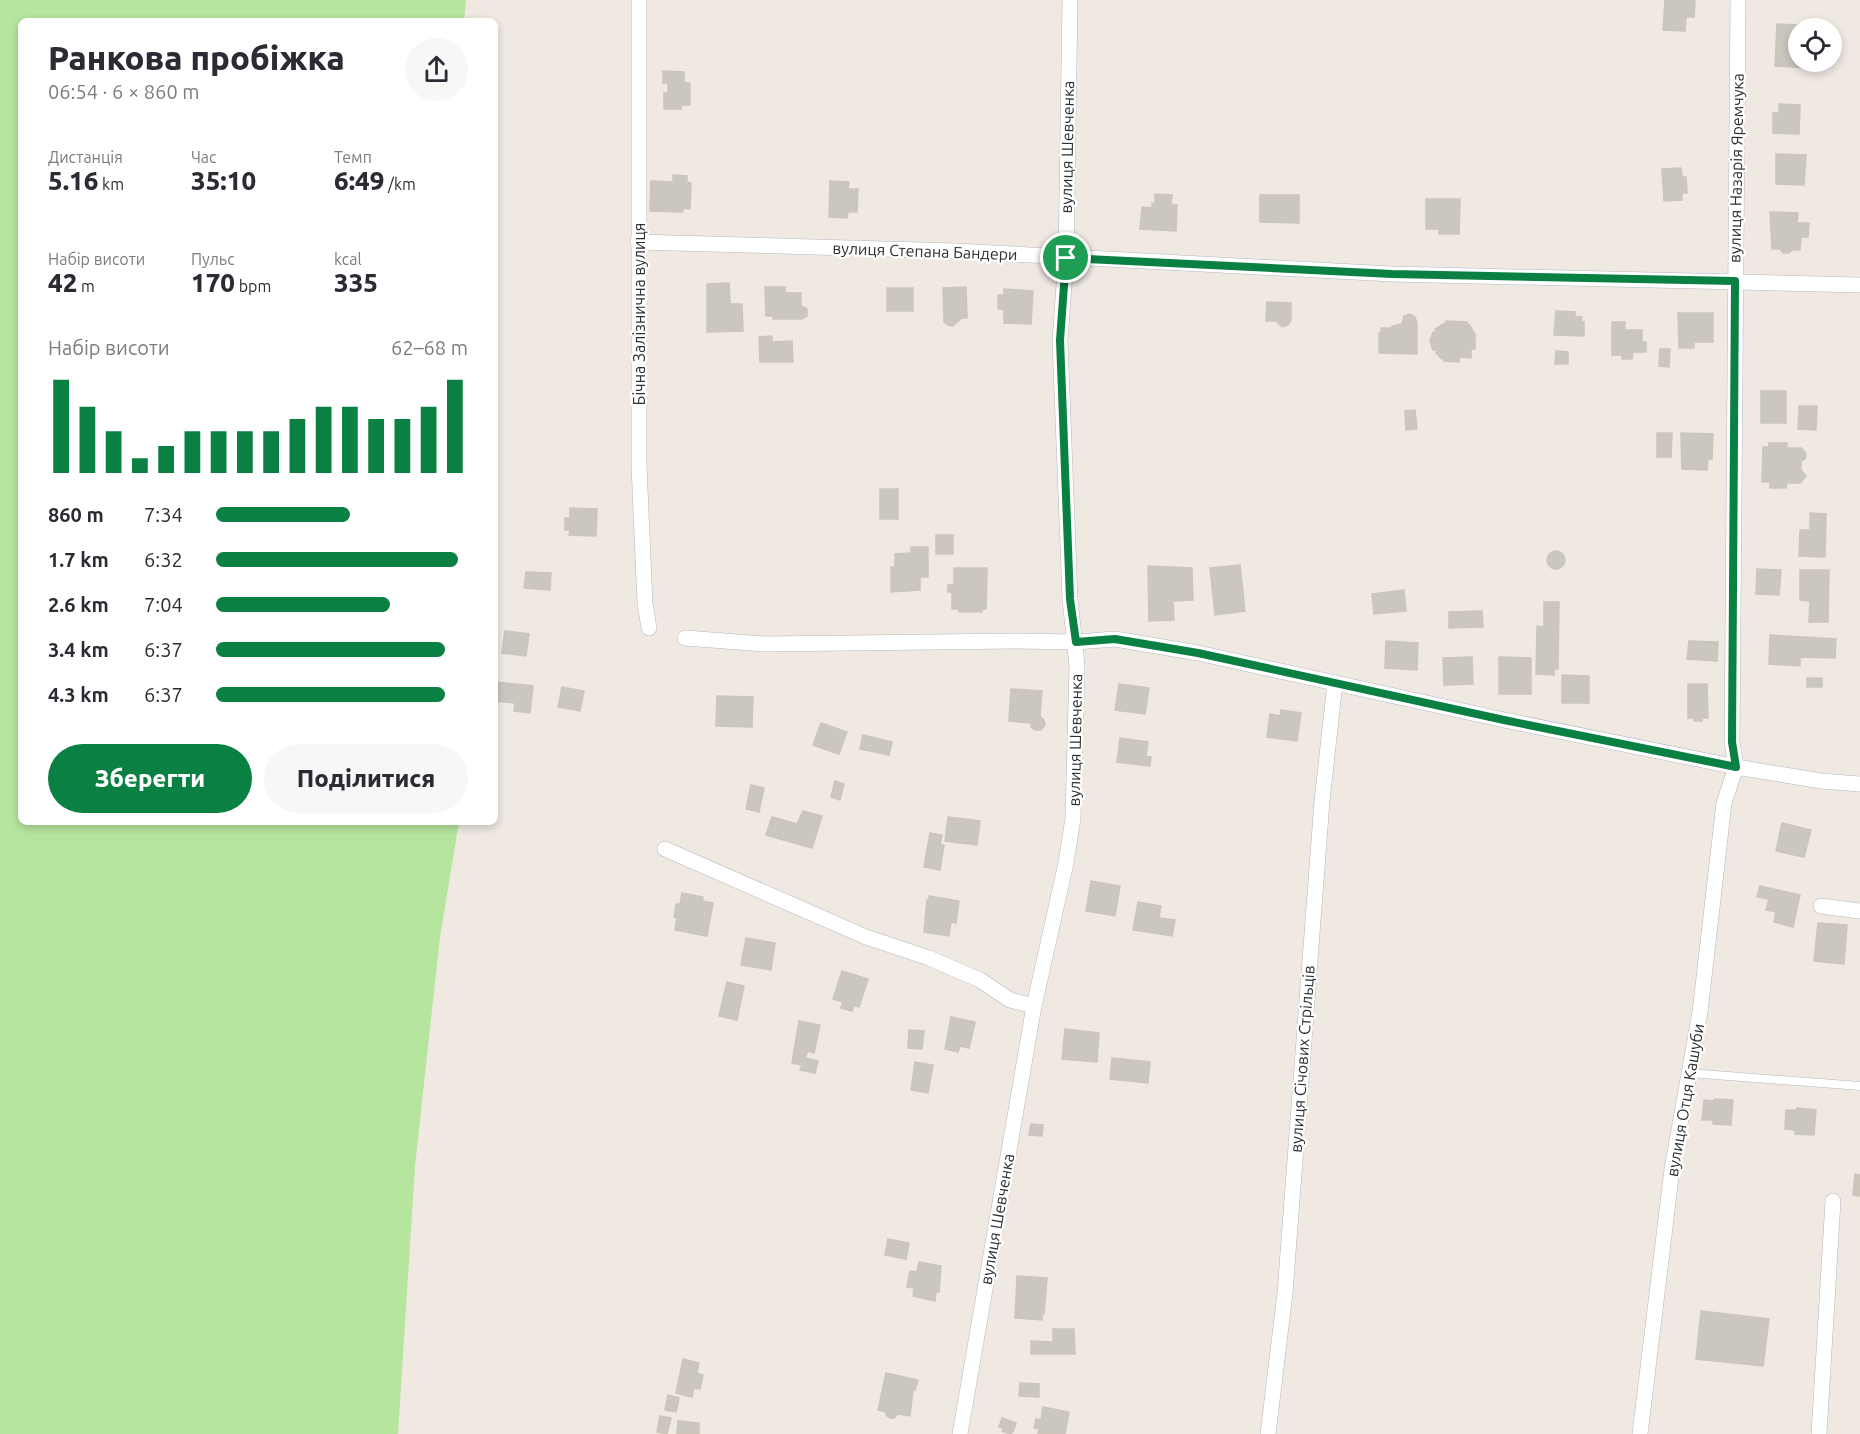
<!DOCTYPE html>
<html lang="uk">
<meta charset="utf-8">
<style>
body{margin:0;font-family:Ubuntu,sans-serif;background:#f7f7f7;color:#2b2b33;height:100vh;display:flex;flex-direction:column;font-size:22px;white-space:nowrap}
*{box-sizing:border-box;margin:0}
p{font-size:20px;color:#7c7c81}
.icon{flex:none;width:33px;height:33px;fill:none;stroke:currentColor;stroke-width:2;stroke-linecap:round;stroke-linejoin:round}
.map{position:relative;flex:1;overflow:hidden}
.panel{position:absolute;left:18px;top:18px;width:480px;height:807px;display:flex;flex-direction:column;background:#fff;border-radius:9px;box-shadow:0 3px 9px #0003}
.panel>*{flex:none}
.tools{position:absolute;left:1788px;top:18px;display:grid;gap:12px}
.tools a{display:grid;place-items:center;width:54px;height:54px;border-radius:50%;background:#fff;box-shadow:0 3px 9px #0003;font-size:30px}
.pin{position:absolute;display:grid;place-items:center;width:51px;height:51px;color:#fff;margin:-26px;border:3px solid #fff;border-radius:50%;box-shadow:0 2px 6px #0007}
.round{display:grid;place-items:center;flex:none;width:63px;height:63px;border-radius:32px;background:#f7f7f7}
.summary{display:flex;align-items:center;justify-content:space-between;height:102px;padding:0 30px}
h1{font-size:33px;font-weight:800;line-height:45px}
.stats{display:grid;grid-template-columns:repeat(3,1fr);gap:9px;height:102px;padding:6px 30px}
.stats div{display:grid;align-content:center}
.stats b{font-size:26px;font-weight:800}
.stats small{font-size:16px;font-weight:400}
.stats p{font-size:16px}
.chart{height:168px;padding:12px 30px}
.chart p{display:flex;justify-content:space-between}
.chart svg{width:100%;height:108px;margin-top:6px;stroke:#0b8043;stroke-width:6}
.cta{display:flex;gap:12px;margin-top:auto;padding:12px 30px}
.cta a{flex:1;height:69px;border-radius:36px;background:#0b8043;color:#fff;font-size:24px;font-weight:800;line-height:69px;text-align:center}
.cta a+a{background:#f7f7f7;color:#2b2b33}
ul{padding:0 30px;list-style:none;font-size:20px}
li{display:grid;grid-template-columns:96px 72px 1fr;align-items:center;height:45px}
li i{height:15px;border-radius:8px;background:#0b8043}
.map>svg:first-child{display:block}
.green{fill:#b6e59e}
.building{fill:#cbc7bf;stroke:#cbc5ba;stroke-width:1.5}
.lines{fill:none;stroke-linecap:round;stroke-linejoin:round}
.service-casing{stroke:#b4b7c1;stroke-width:9}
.minor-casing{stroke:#b4b7c1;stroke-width:16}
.service{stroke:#fff;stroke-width:8}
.minor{stroke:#fff;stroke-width:15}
.route-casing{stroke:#fff;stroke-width:12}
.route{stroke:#0b8043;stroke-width:8}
.labels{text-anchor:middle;stroke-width:4.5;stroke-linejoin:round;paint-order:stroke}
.street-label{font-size:16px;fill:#2e2e2e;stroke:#fff}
</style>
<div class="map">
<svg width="1860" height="1434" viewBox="0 0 1860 1434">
<rect width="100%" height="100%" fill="#efe9e1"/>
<path class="green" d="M0 0H466L464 21H21V822H459L440 937 415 1166 398 1434H0Z"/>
<g class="building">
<path d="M1665 0 1695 1 1694 17H1686L1685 31 1663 30Z"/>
<path d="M1777 24 1814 26V28H1798V62H1813L1812 68 1775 66Z"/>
<path d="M663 71 684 72V83H690V105H681V109H664V93H668V83H663Z"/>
<path d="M1779 104 1800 105 1799 134 1773 133V113H1779Z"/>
<path d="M1776 154 1806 155 1804 185 1776 184Z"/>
<path d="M1681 168 1682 177H1686L1687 193H1682V200L1664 201 1662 169Z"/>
<path d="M673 175 687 176V182L691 183 690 209 683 208V212L650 211 651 181 673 182Z"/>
<path d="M830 181 849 182 848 189H858L857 212H848L847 218 829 217Z"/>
<path d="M1155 194 1172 195 1171 205H1177L1176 231 1140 229 1142 207 1152 208V203L1155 204Z"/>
<path d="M1260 195H1299V223L1260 222Z"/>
<path d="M1426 199H1460L1459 234H1439V229H1426Z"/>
<path d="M1770 212 1798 213 1797 223H1809L1808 237H1801L1800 250H1792L1789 253H1783L1780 249H1772Z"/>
<path d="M729 283 730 304H742L743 331 707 332V284Z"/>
<path d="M765 287H785V293H801V306L807 309V316L802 319H773L774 316H766Z"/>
<path d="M966 287 967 318H962L953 326 948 325 944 322 943 288Z"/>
<rect x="887" y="288" width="26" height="23"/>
<path d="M1004 289 1033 291 1031 324 1004 323V309H998V295H1004Z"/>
<path d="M1267 302 1291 303V320L1288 325 1282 327 1276 321H1266Z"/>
<path d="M1556 311 1575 312V317H1582L1581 322H1584V336L1554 335Z"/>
<path d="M1678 313H1713V342H1694V348H1679Z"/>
<path d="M1410 314 1415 317 1417 323V354L1379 353V333H1381V328H1392V326L1402 324 1404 316Z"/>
<path d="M1446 321 1467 322V326L1469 324 1474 333 1471 334H1475V349H1471V358L1459 357V362L1444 361V357L1442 359 1436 353 1438 350H1433L1430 341 1433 332H1437L1435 329 1445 323 1446 325Z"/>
<path d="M1612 322H1625V330H1642V342H1646V352H1633L1632 359H1622V355H1612Z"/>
<path d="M772 336V342L792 341 793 362H760L759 337Z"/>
<path d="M1660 349H1670L1669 367 1659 366Z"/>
<path d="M1556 351 1568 352V364H1555Z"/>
<rect x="1761" y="391" width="25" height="32"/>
<path d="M1799 406H1817L1816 430 1798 429Z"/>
<path d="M1415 410 1417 429 1406 430 1405 411Z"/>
<path d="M1657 433H1672L1671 457H1657Z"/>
<path d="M1681 433 1713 434 1712 459H1708L1707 470 1682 469Z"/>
<path d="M1769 443H1787V448H1801L1805 452 1806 456 1805 459 1801 461V470L1806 476 1800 483H1787L1786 488H1770V482H1762L1763 447H1769Z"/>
<rect x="880" y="489" width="18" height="30"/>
<path d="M570 508 597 509 596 536 569 535 570 530H565V518H570Z"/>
<path d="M1810 513 1826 514 1825 557 1799 556 1800 530H1810Z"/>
<rect x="936" y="535" width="17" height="19"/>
<path d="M911 547H928V577H920V590L891 592V567H895V554L911 553Z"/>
<circle cx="1556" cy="560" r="9"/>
<path d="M1240 565 1245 611 1215 615 1210 568Z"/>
<path d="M1148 566 1192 568 1193 600 1173 601 1174 620 1149 621Z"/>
<path d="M954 568H987L986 609H982V612H959L958 609H952V592H948V585H954Z"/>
<path d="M1757 569 1781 570 1779 595 1756 594Z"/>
<path d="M1800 570H1829L1828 622H1809L1810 601 1800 600Z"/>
<path d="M526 572 551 573 550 590 524 588Z"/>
<path d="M1404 590 1406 611 1374 614 1372 594Z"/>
<path d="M1544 602H1559L1558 669H1554V675L1536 674 1537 626 1544 627Z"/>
<path d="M1482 611 1483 627 1449 628V612Z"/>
<path d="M505 631 529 634 526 656 502 653Z"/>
<path d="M1770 635 1836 639 1835 658 1800 657V666L1769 664Z"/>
<path d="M1386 641 1418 643 1417 670 1385 668Z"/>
<path d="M1689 641 1718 642 1717 661 1687 659Z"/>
<path d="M1472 657 1473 684 1444 685 1443 658Z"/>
<path d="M1499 657 1531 658V694H1499Z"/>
<path d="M1562 675 1589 676V703H1562Z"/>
<rect x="1807" y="678" width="15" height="9"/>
<path d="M495 682 533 686 530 713 514 711 515 703 495 701Z"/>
<path d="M1119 684 1149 688 1145 714 1115 710Z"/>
<path d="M1688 684H1707L1708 718H1702V721H1694V718H1688Z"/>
<path d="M562 687 584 691 580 711 558 707Z"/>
<path d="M1011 689 1042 691 1040 716 1044 720 1045 725 1041 730H1035L1031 727V723L1009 721Z"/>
<path d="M717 696 753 697 752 727 716 726Z"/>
<path d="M1281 710 1301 713 1297 741 1267 737 1270 714 1280 716Z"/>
<path d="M821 723 847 732 839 754 813 745Z"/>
<path d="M863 735 892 742 889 755 860 749Z"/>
<path d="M1120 738 1148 742 1146 757H1151L1150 766 1117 762Z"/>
<path d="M835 781 844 784 840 800 831 797Z"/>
<path d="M751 785 764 788 759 812 746 809Z"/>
<path d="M803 811 822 816 812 848 766 835 772 817 797 824Z"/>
<path d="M948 817 980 821 977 845 945 841Z"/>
<path d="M1782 823 1811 830 1804 857 1776 851Z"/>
<path d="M930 833 942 835 940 845H944L940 870 924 867Z"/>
<path d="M1091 881 1120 886 1115 916 1086 911Z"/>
<path d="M1760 886 1800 895 1793 927 1774 922 1776 912 1766 910 1769 899 1757 897Z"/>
<path d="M682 893 703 897 702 901 713 903 707 936 675 930 677 918 674 917 676 904H680Z"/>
<path d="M929 896 959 901 956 923 951 922 949 936 924 932 927 900 929 901Z"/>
<path d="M1138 902 1161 906 1159 918 1175 920 1172 936 1133 930Z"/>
<path d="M1818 923 1847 925 1844 964 1814 961Z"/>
<path d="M746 938 775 943 771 970 741 965Z"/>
<path d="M842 971 868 979 859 1007 854 1005 852 1011 841 1008 843 1002 833 999Z"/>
<path d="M727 982 744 986 737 1020 719 1016Z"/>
<path d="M951 1017 975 1022 969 1048 960 1046 958 1052 945 1049Z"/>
<path d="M799 1021 820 1025 814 1053 808 1051 805 1058 818 1061 815 1073 800 1070 802 1065 792 1063Z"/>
<path d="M1065 1029 1099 1033 1097 1062 1062 1059Z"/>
<path d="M909 1030 924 1031 922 1049 908 1048Z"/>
<path d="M1112 1058 1150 1062 1148 1083 1110 1079Z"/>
<path d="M915 1062 933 1065 928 1093 911 1090Z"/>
<path d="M1714 1099 1733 1100 1731 1125 1713 1124V1120H1702L1704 1100 1714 1101Z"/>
<path d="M1797 1108 1816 1110 1814 1135 1795 1134V1130L1785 1129 1786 1110H1796Z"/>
<path d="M1031 1124 1043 1125 1042 1136 1029 1135Z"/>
<path d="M1855 1174 1860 1175V1196L1853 1195Z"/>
<path d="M888 1239 909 1243 906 1259 885 1255Z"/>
<path d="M919 1262 941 1266 939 1292H936L935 1301 913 1296 914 1288 907 1287 910 1271 917 1272Z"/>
<path d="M1017 1276 1047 1278 1044 1314H1042V1320L1015 1318Z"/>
<path d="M1701 1311 1769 1319 1763 1366 1696 1359Z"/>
<path d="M1053 1329H1074L1075 1354H1031V1341L1053 1342Z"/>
<path d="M683 1359 699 1363 697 1373 703 1375 700 1389 694 1388 692 1397 676 1393Z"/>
<path d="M886 1373 918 1380 915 1390H913L910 1416 898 1414 894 1418H890L886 1415V1412L878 1410Z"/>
<path d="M1020 1383 1039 1384V1397L1019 1396Z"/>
<path d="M668 1395 679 1398 676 1412 665 1410Z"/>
<path d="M1043 1407 1069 1412 1065 1434H1038L1039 1429 1034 1428 1036 1419 1041 1420Z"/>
<path d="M660 1416 671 1418 667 1434 657 1432Z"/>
<path d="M1002 1418 1016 1423 1013 1432 1010 1434 1002 1431 1003 1428 999 1427Z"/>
<path d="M678 1421 699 1423V1434H677Z"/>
</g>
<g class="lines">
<g class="service-casing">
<path id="service" d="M1689 1073 1860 1086"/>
</g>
<g class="minor-casing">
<g id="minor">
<path d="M639 0V465L645 604 649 628"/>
<path d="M638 242 956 251 1392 274 1860 285"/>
<path d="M685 638 765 644 1016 641 1076 642 1115 639 1198 653 1504 720 1742 768 1821 781 1860 784"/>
<path d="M665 849 866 937 929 958 980 980 1010 1000 1034 1006"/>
<path d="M1821 906 1860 911"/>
<path d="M960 1434 1034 1006 1066 863 1073 818 1077 666 1070 599 1060 340 1066 258 1070 0"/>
<path d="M1268 1434 1285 1293 1322 801 1335 683"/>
<path d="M1640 1434 1672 1169 1700 1012 1724 803 1736 767 1732 742 1738 0"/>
<path d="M1819 1434 1833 1201"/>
</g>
</g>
<use href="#service" class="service"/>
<use href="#minor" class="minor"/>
</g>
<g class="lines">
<g class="route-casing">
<path id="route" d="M1066 258 1392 274 1735 281 1732 742 1736 767 1504 720 1198 653 1115 639 1076 642 1070 599 1060 340Z"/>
</g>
<use href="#route" class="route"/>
</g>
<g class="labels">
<g class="street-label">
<text transform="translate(1067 147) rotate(-89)" y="6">вулиця Шевченка</text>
<text transform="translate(1736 168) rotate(-89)" y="6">вулиця Назарія Яремчука</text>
<text transform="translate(925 251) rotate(2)" y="6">вулиця Степана Бандери</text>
<text transform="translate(639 314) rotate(-90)" y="6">Бічна Залізнична вулиця</text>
<text transform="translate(1075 740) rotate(-89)" y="6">вулиця Шевченка</text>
<text transform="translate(1302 1059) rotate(-86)" y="6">вулиця Січових Стрільців</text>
<text transform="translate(1685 1100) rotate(-80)" y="6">вулиця Отця Кашуби</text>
<text transform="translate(997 1219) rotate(-80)" y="6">вулиця Шевченка</text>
</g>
</g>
</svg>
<div class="tools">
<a><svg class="icon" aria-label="locate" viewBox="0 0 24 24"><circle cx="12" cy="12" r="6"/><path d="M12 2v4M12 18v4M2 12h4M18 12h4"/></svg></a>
</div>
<div class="pin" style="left:1066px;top:258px;background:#1e9e55"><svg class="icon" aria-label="arrive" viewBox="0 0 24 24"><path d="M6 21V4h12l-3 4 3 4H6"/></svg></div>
<section class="panel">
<div class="summary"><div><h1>Ранкова пробіжка</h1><p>06:54 · 6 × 860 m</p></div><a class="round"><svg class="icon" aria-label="share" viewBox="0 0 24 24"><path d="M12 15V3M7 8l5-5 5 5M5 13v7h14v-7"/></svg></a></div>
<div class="stats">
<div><p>Дистанція</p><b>5.16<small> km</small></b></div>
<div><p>Час</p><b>35:10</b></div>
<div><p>Темп</p><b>6:49<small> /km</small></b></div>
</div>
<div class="stats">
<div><p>Набір висоти</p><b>42<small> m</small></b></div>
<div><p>Пульс</p><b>170<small> bpm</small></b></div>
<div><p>kcal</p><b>335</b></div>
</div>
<div class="chart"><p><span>Набір висоти</span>62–68 m</p>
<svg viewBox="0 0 160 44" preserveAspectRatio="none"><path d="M5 44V6M15 44V17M25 44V27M35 44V38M45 44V33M55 44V27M65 44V27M75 44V27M85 44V27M95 44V22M105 44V17M115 44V17M125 44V22M135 44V22M145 44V17M155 44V6"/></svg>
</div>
<ul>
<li><b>860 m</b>7:34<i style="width:53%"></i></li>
<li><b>1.7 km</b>6:32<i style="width:96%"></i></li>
<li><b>2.6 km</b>7:04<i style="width:69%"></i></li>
<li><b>3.4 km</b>6:37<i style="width:91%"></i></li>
<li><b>4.3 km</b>6:37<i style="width:91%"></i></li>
</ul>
<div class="cta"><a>Зберегти</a><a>Поділитися</a></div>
</section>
</div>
